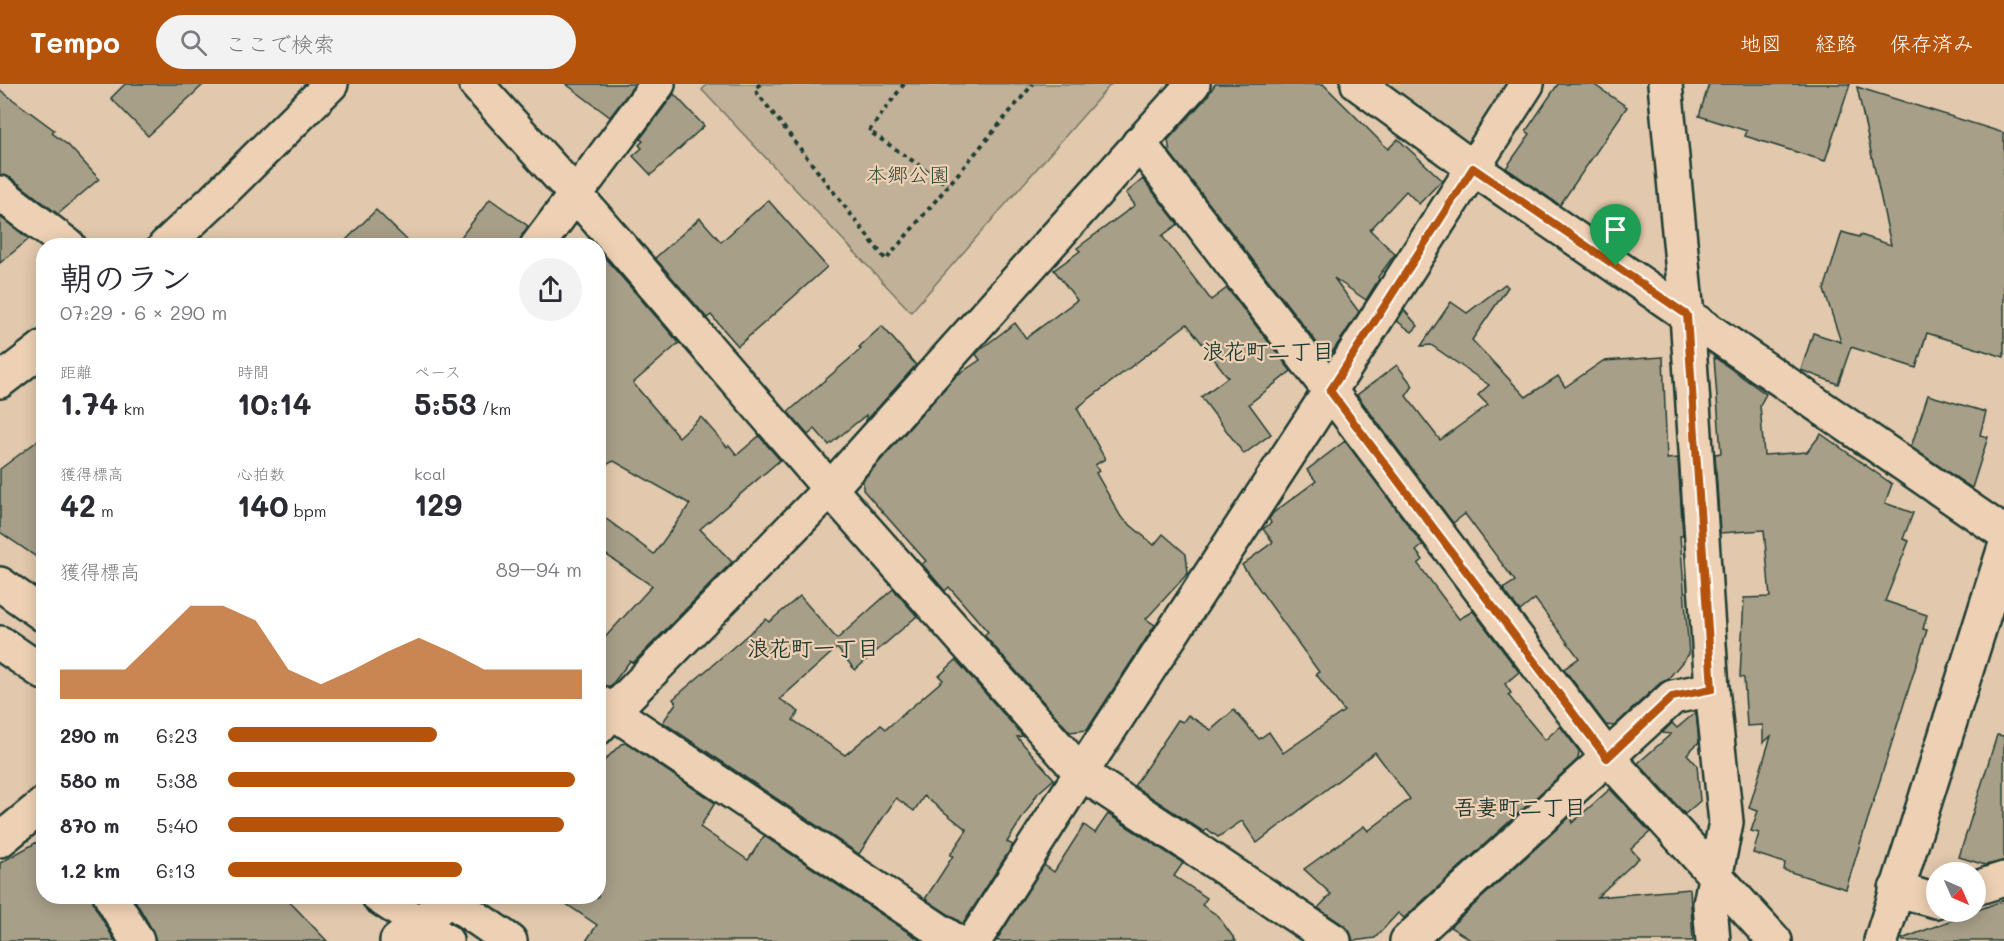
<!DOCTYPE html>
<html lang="ja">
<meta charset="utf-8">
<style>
body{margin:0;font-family:Mali,"Klee One",sans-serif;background:#f2f2f3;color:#2b2b33;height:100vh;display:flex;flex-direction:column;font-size:22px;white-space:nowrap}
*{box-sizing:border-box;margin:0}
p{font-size:20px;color:#7c7c81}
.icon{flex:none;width:33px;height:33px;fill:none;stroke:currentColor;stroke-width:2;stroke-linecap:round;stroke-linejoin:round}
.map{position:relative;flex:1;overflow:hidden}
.side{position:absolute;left:36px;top:154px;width:570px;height:666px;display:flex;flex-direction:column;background:#fff;border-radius:24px;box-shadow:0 3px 15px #0003}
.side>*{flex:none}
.needle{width:39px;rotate:135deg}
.tools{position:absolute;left:1926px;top:778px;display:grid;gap:12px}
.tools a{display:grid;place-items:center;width:60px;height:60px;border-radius:50%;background:#fff;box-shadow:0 3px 15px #0003;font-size:30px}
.pin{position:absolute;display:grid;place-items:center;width:51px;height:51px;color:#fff;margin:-62px -26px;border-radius:50% 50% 50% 0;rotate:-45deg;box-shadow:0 0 6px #0007}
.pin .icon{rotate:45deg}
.round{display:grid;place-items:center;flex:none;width:63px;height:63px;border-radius:32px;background:#f2f2f3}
.overview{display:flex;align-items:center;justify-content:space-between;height:102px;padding:0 24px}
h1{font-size:33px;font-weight:700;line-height:45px}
.stats{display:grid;grid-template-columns:repeat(3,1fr);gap:9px;height:102px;padding:6px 24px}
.stats div{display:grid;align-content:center}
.stats b{font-size:30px;font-weight:700}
.stats small{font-size:16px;font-weight:400}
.stats p{font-size:16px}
.chart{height:168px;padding:12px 24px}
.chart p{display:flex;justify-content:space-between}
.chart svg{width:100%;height:108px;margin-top:6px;fill:#b45309;opacity:.7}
ul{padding:0 24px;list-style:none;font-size:20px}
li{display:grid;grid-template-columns:96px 72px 1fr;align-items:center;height:45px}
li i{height:15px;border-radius:8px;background:#b45309}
header{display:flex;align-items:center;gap:36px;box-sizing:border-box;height:84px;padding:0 30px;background:#b45309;color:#fff}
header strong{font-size:28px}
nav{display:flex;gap:33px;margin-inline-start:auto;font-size:21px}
.search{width:420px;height:54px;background:#f2f2f3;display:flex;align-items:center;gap:15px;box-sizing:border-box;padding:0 21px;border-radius:33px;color:#7c7c81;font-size:22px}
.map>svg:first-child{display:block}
.built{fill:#d1bca2}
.green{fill:#c1b198;stroke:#707766;stroke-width:1.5}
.building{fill:#a89f89;stroke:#1f3d34;stroke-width:1.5}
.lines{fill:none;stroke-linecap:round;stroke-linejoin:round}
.street-casing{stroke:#1f3d34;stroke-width:38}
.secondary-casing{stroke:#1f3d34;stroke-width:38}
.highway-casing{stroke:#1f3d34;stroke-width:38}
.path{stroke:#1f3d34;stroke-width:4;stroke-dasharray:4.5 4.5;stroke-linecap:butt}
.street{stroke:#eed1b4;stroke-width:33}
.secondary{stroke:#eed1b4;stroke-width:33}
.highway{stroke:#eed1b4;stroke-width:33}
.route-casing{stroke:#fff;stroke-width:12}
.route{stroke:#b45309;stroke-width:8}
.labels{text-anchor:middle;stroke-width:4.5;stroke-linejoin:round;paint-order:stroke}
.park-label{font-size:21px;fill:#2f493e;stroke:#eed1b4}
.neighbourhood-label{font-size:22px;font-weight:bold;fill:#1f3d34;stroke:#eed1b4}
</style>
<header>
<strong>Tempo</strong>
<div class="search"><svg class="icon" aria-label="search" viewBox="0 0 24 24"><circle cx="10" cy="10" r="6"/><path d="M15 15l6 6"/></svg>ここで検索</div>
<nav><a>地図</a><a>経路</a><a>保存済み</a></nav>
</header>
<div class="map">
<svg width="2004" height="857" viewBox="0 0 2004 857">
<rect width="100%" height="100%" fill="#e2c8ac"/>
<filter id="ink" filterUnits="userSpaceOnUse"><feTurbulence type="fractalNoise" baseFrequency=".0167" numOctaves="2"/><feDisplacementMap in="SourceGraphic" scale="12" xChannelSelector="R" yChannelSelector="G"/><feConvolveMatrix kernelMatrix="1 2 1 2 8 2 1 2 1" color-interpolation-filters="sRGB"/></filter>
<g filter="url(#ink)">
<path class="built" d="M1376 0H1507L1471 55 1457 56Z"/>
<path class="green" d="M707 0H1111L911 228 702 6Z"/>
<g class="building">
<path d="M125 0H204L148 52 111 14Z"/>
<path d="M566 0H635L610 33Z"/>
<path d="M1215 0H1323L1388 65 1398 55 1442 96 1419 120 1406 107 1370 146 1395 170 1378 193 1379 195 1366 216 1334 194 1359 228 1333 267 1324 268 1170 69 1168 56 1207 13Z"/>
<path d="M1558 0H1593L1627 23 1560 121 1506 84 1530 50 1526 47Z"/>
<path d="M1709 0H1850L1825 77 1745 52 1747 47 1699 32Z"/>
<path d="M1857 3 2004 49V273L1927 249 1916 284 1851 263 1838 300 1801 286 1813 249 1841 258 1824 206 1842 148 1859 153 1860 151 1891 161Z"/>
<path d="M0 6 54 46 52 49 69 62 99 95 58 130 11 94 0 91Z"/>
<path d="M674 10 704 42 651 91 633 72 642 64 639 61 643 57 640 55Z"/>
<path d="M1143 95 1178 140 1162 152 1211 216 1227 204 1291 287 1249 320 1271 350 1244 370 1201 313 1228 293 1187 240 1077 324 1105 375 1095 381 1099 387 1096 389 1121 433 1154 461 1163 450 1186 470 1188 489 1146 535 1155 541 1087 646 1070 648 984 551 988 548 949 503 945 507 922 480 926 477 863 406V396L956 292 980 276 976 270 981 265 1015 239 1026 254 1077 216 1054 186 1080 167 1077 164 1135 121 1126 109Z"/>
<path d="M490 115 528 142 522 151 519 162H454Z"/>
<path d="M768 116 827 183 738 262 711 231 707 234 655 174 700 134 721 158Z"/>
<path d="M376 126 413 162H340Z"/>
<path d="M0 133 29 155 0 179Z"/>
<path d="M598 166 679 259 633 299 679 353 701 333 727 363 729 361 737 371 759 352 780 376 700 445 732 478 633 579 630 577 610 603 598 599V561L652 502 598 465V429L654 470 690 420 614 377 598 384Z"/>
<path d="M1505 200 1508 203 1472 256 1526 313 1558 292 1565 303 1603 277 1663 273 1667 375 1678 374 1683 452H1680L1689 570 1668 595 1660 599 1614 642 1606 641 1564 585 1579 574 1535 515 1520 527 1503 505 1515 497 1465 430 1453 439 1357 311 1397 281 1413 302 1406 312 1440 356 1488 321 1478 311 1489 301 1431 261 1421 262 1451 218 1467 229Z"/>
<path d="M1404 226 1418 242 1412 248 1397 237Z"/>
<path d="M882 242 916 281 866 337V331L829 361 815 345 808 351 788 328 861 265 859 263Z"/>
<path d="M1714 273 1766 310 1760 321 1764 371 1807 368 1821 350 1892 400 1885 419 1913 429 1903 455 1909 457 1885 517 1927 531 1923 545 1927 546 1846 805 1784 786 1785 779 1753 769 1759 749 1751 747 1758 727 1749 724 1771 652 1763 659V641L1747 642 1744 594 1740 593 1744 514 1770 513 1764 446 1720 449 1715 370 1721 369Z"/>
<path d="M1928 311 1986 328 1980 351 1988 353 1972 404 1911 363Z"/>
<path d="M44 352V478L0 448V385Z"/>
<path d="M1345 357 1423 461 1416 467 1423 476 1418 480 1459 535 1473 527 1519 588 1505 600 1511 609 1508 611 1545 656 1560 642 1579 667 1578 675 1404 834 1398 829 1375 854 1353 857 1350 848 1345 842 1318 824 1331 810 1304 785 1364 742 1368 747 1410 715 1375 668 1257 759 1242 737 1218 753 1207 745 1204 748 1134 702 1178 636 1183 638 1188 631 1211 646 1234 626 1259 655 1269 648 1283 669 1344 627 1316 590 1319 588 1242 481 1273 458 1263 445 1271 439 1269 435 1273 429 1316 397 1307 386Z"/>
<path d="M893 505 917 532 855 586 837 564 780 615 799 628 793 636 845 671 881 641 886 645 943 596 939 592 956 576 1023 652 1017 653 1054 695 1038 709 1007 758 1013 761 963 840 925 815 953 772 950 771 967 746 924 712 914 727 896 714 859 770 663 638 676 619 673 615 766 535 769 538 800 512 837 555Z"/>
<path d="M1696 628 1699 658 1687 670 1697 681 1700 717 1685 730 1638 679 1671 650 1662 649 1672 639 1677 644Z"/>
<path d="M1997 651 2004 652V777L1985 781 1959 773Z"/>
<path d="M626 659 715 719 700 743 748 776 764 752 921 857H586L597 841 556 813H598V683L621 660Z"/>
<path d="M1610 705 1650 748 1631 765 1639 774 1597 813 1690 805 1693 857H1472L1450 843 1573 730 1572 739Z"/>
<path d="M1108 730 1183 779 1174 792 1207 814 1202 821 1217 831 1236 857H996L1044 781 1054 788 1084 741 1095 749Z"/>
<path d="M44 754V813H92L95 823 115 857H0V779Z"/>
<path d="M133 813H285L327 857H156L153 847Z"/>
<path d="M2004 816V857H1903L1902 855Z"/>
</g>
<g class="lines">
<g class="street-casing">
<g id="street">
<path d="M476 0 576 111 830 405 1081 689 1334 857"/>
<path d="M1358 0 1473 84 2004 449"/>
<path d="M1665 0 1687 231 1712 605 1726 738 1710 820 1713 857"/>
<path d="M1139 59 1330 307 1607 673 1775 857"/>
<path d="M0 109 69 162"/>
<path d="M537 162 658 0"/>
<path d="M598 618 955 857"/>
<path d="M598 644 612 628 830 405 1193 0"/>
<path d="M0 756 44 720"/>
<path d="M1976 804 2004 795"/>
<path d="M1896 805 1936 817"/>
<path d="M111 813 137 857"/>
<path d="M397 857 452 813"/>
<path d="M974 857 1081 689 1330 307 1527 0"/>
<path d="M1407 857 1673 613 1712 605"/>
</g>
</g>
<g class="secondary-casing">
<g id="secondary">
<path d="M165 162 214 116 331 0"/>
<path d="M0 297 44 263"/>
<path d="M1881 857 2004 466"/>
</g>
</g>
<g class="highway-casing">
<g id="highway">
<path d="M0 500 44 531"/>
<path d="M0 559 44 589"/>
<path d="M379 813 446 857"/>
<path d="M446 813 510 857"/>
</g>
</g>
<g class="path">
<path d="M760 0 755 6 886 176 1033 0"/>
<path d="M904 0 869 47 948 101"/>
</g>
<use href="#street" class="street"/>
<use href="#secondary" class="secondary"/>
<use href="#highway" class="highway"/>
</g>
</g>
<g class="lines" filter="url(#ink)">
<g class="route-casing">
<path id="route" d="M1473 84 1687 231 1712 605 1672 613 1607 674 1330 307Z"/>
</g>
<use href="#route" class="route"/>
</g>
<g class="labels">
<g class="park-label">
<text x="908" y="98">本郷公園</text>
</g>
<g class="neighbourhood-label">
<text x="1268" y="275">浪花町二丁目</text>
<text x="813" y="572">浪花町一丁目</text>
<text x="1520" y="731">吾妻町二丁目</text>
</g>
</g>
</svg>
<div class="tools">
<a><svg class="needle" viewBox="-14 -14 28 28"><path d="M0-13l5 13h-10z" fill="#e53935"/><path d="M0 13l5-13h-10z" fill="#7c7c81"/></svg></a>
</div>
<div class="pin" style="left:1616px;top:182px;background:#1e9e55"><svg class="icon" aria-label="arrive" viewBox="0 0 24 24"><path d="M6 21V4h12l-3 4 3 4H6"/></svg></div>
<section class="side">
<div class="overview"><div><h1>朝のラン</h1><p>07:29 · 6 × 290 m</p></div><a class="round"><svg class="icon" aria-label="share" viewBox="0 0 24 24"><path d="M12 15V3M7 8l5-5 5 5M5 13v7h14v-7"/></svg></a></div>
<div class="stats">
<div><p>距離</p><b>1.74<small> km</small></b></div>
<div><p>時間</p><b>10:14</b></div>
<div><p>ペース</p><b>5:53<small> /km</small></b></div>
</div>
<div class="stats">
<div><p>獲得標高</p><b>42<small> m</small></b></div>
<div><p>心拍数</p><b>140<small> bpm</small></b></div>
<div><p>kcal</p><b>129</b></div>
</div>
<div class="chart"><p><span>獲得標高</span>89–94 m</p>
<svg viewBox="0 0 160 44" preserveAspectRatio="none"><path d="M0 44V32L10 32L20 32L30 19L40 6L50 6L60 12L70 32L80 38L90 32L100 25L110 19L120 25L130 32L140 32L150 32L160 32V44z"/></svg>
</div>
<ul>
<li><b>290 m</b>6:23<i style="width:59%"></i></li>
<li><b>580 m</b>5:38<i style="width:98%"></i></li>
<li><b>870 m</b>5:40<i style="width:95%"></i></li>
<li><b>1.2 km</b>6:13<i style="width:66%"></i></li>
</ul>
</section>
</div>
